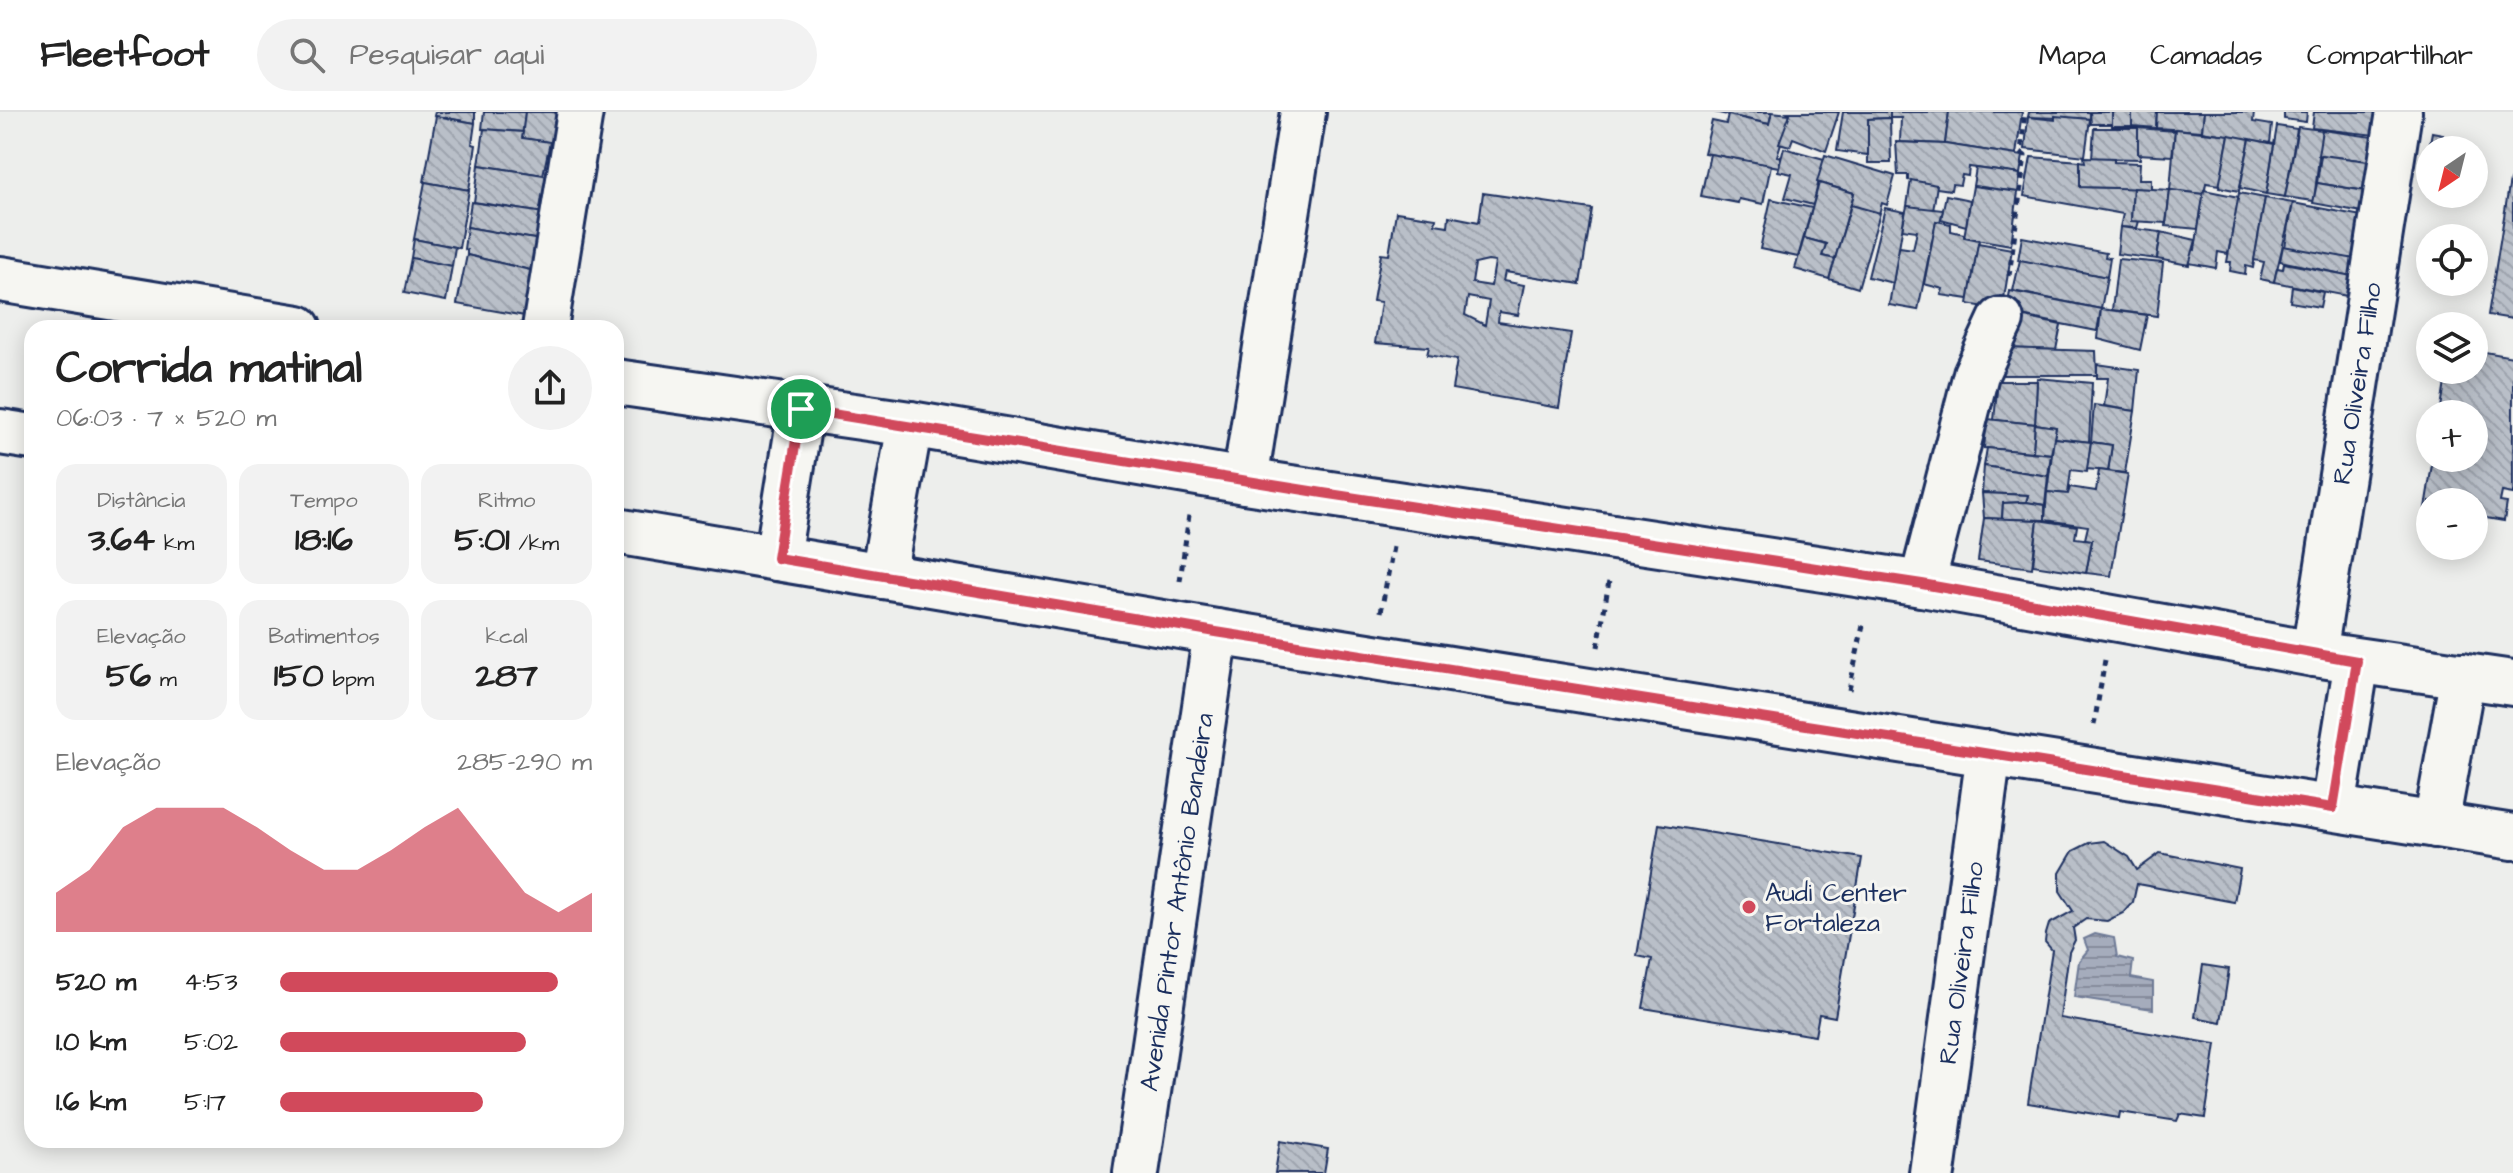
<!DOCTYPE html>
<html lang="pt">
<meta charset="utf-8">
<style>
body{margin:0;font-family:"Architects Daughter",sans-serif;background:#f2f2f2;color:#222;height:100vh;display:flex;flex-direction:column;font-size:30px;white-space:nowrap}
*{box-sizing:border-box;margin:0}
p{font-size:26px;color:#767676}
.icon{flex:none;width:44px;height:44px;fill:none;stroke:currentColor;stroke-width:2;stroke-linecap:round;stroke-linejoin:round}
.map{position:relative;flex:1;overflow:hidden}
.sheet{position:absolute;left:24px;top:208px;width:600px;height:828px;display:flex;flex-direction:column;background:#fff;border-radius:24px;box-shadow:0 4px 20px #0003}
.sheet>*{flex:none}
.needle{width:52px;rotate:215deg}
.controls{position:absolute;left:2416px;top:24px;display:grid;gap:16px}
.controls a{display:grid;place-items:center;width:72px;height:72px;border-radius:50%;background:#fff;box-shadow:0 4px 20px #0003;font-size:40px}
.pin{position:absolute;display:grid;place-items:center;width:68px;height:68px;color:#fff;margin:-34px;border:4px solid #fff;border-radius:50%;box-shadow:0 2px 8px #0007}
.round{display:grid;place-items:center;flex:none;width:84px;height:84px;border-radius:42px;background:#f2f2f2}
.summary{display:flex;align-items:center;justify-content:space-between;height:136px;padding:0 32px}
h1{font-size:44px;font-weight:800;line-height:60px}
.stats{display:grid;grid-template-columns:repeat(3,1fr);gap:12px;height:136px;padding:8px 32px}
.stats div{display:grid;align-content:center;border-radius:20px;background:#f2f2f2;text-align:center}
.stats b{font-size:34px;font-weight:800}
.stats small{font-size:22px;font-weight:400}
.stats p{font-size:22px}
.chart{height:224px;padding:16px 32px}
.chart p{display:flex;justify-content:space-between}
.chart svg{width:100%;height:144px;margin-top:8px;fill:#d1495b;opacity:.7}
ul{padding:0 32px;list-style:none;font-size:26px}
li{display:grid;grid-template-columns:128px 96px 1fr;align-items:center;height:60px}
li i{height:20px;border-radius:10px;background:#d1495b}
header{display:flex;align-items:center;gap:48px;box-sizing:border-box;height:112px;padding:0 40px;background:#fff;border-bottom:2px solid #e0e0e0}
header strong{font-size:38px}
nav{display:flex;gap:44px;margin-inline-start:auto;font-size:28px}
.search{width:560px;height:72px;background:#f2f2f2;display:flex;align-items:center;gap:20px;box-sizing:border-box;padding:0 28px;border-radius:44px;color:#767676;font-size:30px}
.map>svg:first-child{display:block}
.water{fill:url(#water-rules);stroke:#6e7a96;stroke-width:2}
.building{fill:url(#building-back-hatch);stroke:#1b2f5e;stroke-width:2;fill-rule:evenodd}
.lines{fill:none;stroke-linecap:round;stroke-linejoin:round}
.minor-casing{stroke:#1b2f5e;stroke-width:50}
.primary-casing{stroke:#1b2f5e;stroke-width:50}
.path{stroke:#1b2f5e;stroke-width:5;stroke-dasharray:6 6;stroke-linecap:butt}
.minor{stroke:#f6f6f2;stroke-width:44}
.primary{stroke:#f6f6f2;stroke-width:44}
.route-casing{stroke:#fff;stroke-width:16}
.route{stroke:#d1495b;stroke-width:10}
.poi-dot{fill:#d1495b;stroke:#f6f6f2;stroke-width:3}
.labels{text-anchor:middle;stroke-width:6;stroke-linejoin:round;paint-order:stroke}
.street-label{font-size:26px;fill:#1b2f5e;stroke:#f6f6f2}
.poi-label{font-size:26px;fill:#1b2f5e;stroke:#f6f6f2;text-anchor:start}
</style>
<header>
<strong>Fleetfoot</strong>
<div class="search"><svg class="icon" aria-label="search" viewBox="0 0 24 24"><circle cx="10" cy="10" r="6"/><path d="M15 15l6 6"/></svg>Pesquisar aqui</div>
<nav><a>Mapa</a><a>Camadas</a><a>Compartilhar</a></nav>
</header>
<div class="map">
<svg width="2513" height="1061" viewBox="0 0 2513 1061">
<defs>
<pattern id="water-rules" width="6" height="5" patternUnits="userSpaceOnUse" patternTransform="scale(2)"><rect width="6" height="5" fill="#a5acbc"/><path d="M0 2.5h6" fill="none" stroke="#868c9c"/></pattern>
<pattern id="building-back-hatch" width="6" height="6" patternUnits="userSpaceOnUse" patternTransform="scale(2)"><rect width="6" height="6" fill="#b9bfc8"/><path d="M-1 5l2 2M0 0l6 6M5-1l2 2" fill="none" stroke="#9ea4ae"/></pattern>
</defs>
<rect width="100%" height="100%" fill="#edeeec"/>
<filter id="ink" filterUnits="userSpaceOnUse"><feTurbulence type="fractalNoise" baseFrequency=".0125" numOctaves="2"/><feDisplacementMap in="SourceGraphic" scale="16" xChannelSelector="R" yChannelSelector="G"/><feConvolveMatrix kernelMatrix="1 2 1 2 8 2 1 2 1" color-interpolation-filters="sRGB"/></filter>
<g filter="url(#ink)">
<path class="water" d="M2095 822 2114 826 2117 845 2133 849 2131 866 2153 870V897L2074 885 2079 849 2088 838 2084 827Z"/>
<g class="building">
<path d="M435 0H475V11L434 4Z"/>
<path d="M484 0H525L523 20 482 17Z"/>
<path d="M525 0H561L567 33 522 26Z"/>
<path d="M1714 0H1772L1769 12Z"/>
<path d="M1772 0 1790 2 1777 44 1781 45 1779 55 1704 41 1712 9 1726 12 1728 3 1769 12Z"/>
<path d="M1839 0 1826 39 1793 26 1790 34 1779 31 1790 2 1787 0Z"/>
<path d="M1843 0H1890V6L1868 7V43L1837 39Z"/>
<path d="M1890 0H1949L1945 32 1900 30 1901 6H1890Z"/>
<path d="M1949 0H2022L2016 43 1945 32Z"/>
<path d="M2029 0H2090V7L2028 5Z"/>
<path d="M2090 0H2112V12H2091Z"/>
<rect x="2112" y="0" width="20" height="14"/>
<path d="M2132 0H2157L2156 16 2132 14Z"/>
<path d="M2157 0H2204L2202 19 2156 16Z"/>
<path d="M2204 0H2254L2253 10 2272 13 2270 31 2202 19Z"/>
<path d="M2284 0H2307L2306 10 2284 7Z"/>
<path d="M2314 0H2379L2375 23 2312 16Z"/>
<path d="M436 4 475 11 472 32 476 33 469 78 424 70Z"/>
<path d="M2055 4 2090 7 2085 44 2025 37 2028 5 2055 8Z"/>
<path d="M1890 6 1891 51H1868V7Z"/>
<path d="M2277 14 2297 17 2285 85 2266 82Z"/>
<path d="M2298 15 2322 18 2314 89 2285 85Z"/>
<path d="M2094 16H2138L2140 47 2092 46Z"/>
<path d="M2138 16 2175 19 2172 44 2138 42Z"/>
<path d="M484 17 523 20 522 26 550 30 543 63 479 53Z"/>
<path d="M2175 17 2229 23 2220 73 2206 71 2204 82 2170 78Z"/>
<path d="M2322 18 2380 26 2377 50 2318 43Z"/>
<path d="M2432 20 2443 22 2441 38 2429 36Z"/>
<path d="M2229 23 2250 27 2239 79 2219 75Z"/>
<path d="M2250 27 2274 32 2266 82 2240 76Z"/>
<path d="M1896 30 1945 32 2023 44 2020 62 1969 55 1968 64 1962 63 1960 73 1952 72 1951 78 1937 76 1908 68V63H1898Z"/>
<path d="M1784 36 1824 47 1813 93 1785 86 1792 62 1778 59Z"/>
<path d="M1710 42 1771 53 1763 92 1739 87 1738 91 1701 84Z"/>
<path d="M1825 43 1895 64 1887 93 1882 91 1879 102 1851 93 1854 81 1817 70Z"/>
<path d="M2321 43 2383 51 2379 81 2317 71Z"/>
<path d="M2031 45 2080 49V75L2133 76 2131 109H2139L2137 116 2120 115 2123 102 2024 84Z"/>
<path d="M2084 45 2114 46V50L2140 51 2139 67H2151V77L2080 75V49L2085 50Z"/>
<path d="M479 53 550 64 544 101 474 90Z"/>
<path d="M1976 56 2020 62 2018 80 1973 74Z"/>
<path d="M1911 68 1937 73 1933 99 1907 94Z"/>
<path d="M2510 68 2513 69V207L2488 203Z"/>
<path d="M425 70 469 78 459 136 414 127Z"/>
<path d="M1819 71 1854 81 1835 147 1822 144 1826 132 1804 126Z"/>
<path d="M2317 71 2377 81 2373 102 2313 91Z"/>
<path d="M1973 74 2018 80 2011 133 1964 125Z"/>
<path d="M2133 76 2170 78 2166 111 2131 109Z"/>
<path d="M2170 78 2204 82 2198 117 2166 114Z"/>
<path d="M2204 78 2239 85 2228 142 2218 140 2216 156 2189 151 2192 137 2195 138Z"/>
<path d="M1483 81 1592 97 1580 172 1505 160 1503 169 1524 173 1518 203 1499 200 1498 210 1571 221 1559 296 1452 277 1457 248 1427 243 1429 235 1375 231 1381 190 1373 189 1381 142 1389 143 1396 100 1436 106 1435 112 1448 114 1449 104 1479 110ZM1488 149 1495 150 1491 174 1472 171 1475 152ZM1468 185 1489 189 1485 213 1465 203Z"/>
<path d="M2239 81 2265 86 2253 156 2246 154 2245 162 2230 159 2231 150H2227Z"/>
<path d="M1946 83 1970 88 1966 114 1941 107Z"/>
<path d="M2265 86 2293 91 2274 170 2260 167 2264 150 2254 148Z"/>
<path d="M1771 87 1812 96 1798 145 1760 137Z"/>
<path d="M471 90 544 101 540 128 467 115Z"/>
<path d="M2293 91 2367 105 2357 148 2285 135Z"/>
<path d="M1851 93 1880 101 1858 176 1829 167Z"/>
<path d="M1907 94 1943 98 1940 110 1936 109 1918 198 1889 193 1899 135 1913 137 1917 119 1902 117Z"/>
<path d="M1885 96 1905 100 1893 171 1868 165Z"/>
<path d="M1936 109 1951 112V119L1964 122V125L1979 128 1969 187 1941 183 1943 177 1924 172Z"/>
<path d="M467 115 540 128 534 159 467 143V138L464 137Z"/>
<path d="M2120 115 2161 120 2157 147 2117 142Z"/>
<path d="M2161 120 2196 128 2189 153 2157 147Z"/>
<path d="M2022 125 2106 141 2105 145 2110 146 2107 165 2018 148Z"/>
<path d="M1804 126 1826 132 1822 144 1835 147 1829 167 1795 157Z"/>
<path d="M414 127 455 135 452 154 411 146Z"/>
<path d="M1978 131 2012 137 2002 198 1968 192Z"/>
<path d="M2283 134 2355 147 2352 164 2280 149Z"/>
<path d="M467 143 534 159 525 204 457 192Z"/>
<path d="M411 146 452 154 446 189 404 181Z"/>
<path d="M2118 147 2163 151 2157 204 2112 198Z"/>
<path d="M2020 148 2107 165 2101 197 2013 179Z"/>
<path d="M2284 151 2352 164 2347 184 2274 170 2277 156 2283 157Z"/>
<path d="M2292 174 2323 180 2320 195 2290 190Z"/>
<path d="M2010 179 2101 197 2097 219 2006 201Z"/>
<path d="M2101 197 2147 203 2140 238 2098 227Z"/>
<path d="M2006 201 2061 213 2056 238 2002 236Z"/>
<path d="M2002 236 2096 239 2097 263H2002Z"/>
<path d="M2474 238 2513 245V382L2502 380 2500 390 2507 391 2504 409 2474 404V390H2430V397L2425 396 2433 346H2474V302H2440L2447 258H2474Z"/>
<path d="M2097 252 2139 258 2135 299 2104 294 2108 266H2097Z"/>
<path d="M2037 266 2092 271 2089 330 2054 326 2056 315 2035 312Z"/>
<path d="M1998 269H2037L2035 312 1994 308Z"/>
<path d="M2094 293 2135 299 2125 361 2108 359 2112 333 2091 330Z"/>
<path d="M1987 307 2035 312 2033 340 1984 336Z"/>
<path d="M2035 312 2056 315 2051 342 2033 340Z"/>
<path d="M2054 326 2091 330 2087 360 2071 358 2068 382 2047 380Z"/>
<path d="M2091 330 2112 333 2108 359 2087 357Z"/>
<path d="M1987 336 2051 342 2048 364 1984 354Z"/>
<path d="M1984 354 2048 364 2045 393 2026 390 2028 383 1982 381Z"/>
<path d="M2099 358 2128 362 2111 464 2086 461 2092 428 2085 427 2088 414 2045 408 2047 380 2068 382 2070 375 2096 379Z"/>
<path d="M1982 381 2028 383 2026 390 2003 391 2002 407 1984 406Z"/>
<path d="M2026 390 2045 393V408L2002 407 2003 391Z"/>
<path d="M1984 406 2038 408 2032 456 1978 449Z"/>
<path d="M2038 408 2077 414 2075 426 2092 428 2086 461 2033 453Z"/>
<path d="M1659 712 1862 746 1835 905 1819 902 1815 924 1643 896 1652 847 1637 844Z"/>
<path d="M2104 729 2129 745 2137 758 2160 741 2240 757 2234 790 2137 772 2133 790 2123 801 2107 809 2086 807 2073 816 2075 828 2069 840 2060 906 2216 932 2205 1006 2180 1002 2177 1009 2120 1000 2119 1006 2028 991 2052 838 2045 830 2046 822 2049 812 2073 799 2060 779V761L2073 739 2089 731Z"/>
<path d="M2203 853 2229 857 2221 910 2195 905Z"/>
<path d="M1280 1029 1328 1037 1324 1061H1275Z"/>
</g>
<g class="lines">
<g class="minor-casing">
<g id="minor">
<path d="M545 216 580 0"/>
<path d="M1245 369 1303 0"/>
<path d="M1922 472 1976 262 2001 208"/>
<path id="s1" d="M2314 542 2399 0"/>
<path id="s2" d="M1136 1061 1216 520"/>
<path id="s3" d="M1932 1061 1989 641"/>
</g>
</g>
<g class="primary-casing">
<g id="primary">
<path d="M0 167 298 216"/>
<path d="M616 270 910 312 1245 369 1922 472 2314 542 2513 571"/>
<path d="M0 320 32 325"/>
<path d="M616 419 1216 520 2513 725"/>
<path d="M777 446 801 297"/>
<path d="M883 464 910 312"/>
<path d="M2333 696 2357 549"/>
<path d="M2436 713 2463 563"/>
</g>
</g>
<g class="path">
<path d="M2009 164 2025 44 2021 41 2025 0"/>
<path d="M1180 469 1189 403"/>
<path d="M1381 500 1393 435"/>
<path d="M1598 535 1609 469"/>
<path d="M1849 578 1864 509"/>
<path d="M2094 613 2105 548"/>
</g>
<use href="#minor" class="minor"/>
<use href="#primary" class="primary"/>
</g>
</g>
<g class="lines" filter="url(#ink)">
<g class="route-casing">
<path id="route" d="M801 297 1323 381 1922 472 2357 549 2333 696 1216 520 777 446Z"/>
</g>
<use href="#route" class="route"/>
</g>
<circle class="poi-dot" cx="1749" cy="795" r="8"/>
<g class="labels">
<g class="street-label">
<text dy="9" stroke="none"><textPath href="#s1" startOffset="274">Rua Oliveira Filho</textPath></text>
<text dy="9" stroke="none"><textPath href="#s2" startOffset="274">Avenida Pintor Antônio Bandeira</textPath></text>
<text dy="9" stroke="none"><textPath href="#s3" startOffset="212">Rua Oliveira Filho</textPath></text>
</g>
<g class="poi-label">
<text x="1765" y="789">Audi Center<tspan x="1765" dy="30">Fortaleza</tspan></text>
</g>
</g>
</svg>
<div class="controls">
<a><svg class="needle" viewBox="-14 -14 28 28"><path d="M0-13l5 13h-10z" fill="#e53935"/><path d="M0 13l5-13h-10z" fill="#767676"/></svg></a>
<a><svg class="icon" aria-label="locate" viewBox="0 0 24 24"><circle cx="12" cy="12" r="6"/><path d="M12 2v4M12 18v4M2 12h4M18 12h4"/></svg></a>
<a><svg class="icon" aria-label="layers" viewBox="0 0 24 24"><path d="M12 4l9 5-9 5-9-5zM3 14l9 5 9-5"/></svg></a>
<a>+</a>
<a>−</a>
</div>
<div class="pin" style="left:801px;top:297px;background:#1e9e55"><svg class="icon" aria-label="arrive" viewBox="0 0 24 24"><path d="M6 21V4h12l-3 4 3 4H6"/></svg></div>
<section class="sheet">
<div class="summary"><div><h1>Corrida matinal</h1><p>06:03 · 7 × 520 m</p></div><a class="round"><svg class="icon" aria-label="share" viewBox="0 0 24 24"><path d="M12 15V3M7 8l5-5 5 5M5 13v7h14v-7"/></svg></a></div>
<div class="stats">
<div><p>Distância</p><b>3.64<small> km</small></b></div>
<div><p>Tempo</p><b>18:16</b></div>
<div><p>Ritmo</p><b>5:01<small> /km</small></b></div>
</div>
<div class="stats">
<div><p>Elevação</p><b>56<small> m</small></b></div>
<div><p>Batimentos</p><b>150<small> bpm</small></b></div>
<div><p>kcal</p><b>287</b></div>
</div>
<div class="chart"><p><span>Elevação</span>285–290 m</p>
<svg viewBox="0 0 160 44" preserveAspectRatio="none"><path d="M0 44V32L10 25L20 12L30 6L40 6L50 6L60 12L70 19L80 25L90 25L100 19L110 12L120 6L130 19L140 32L150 38L160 32V44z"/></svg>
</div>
<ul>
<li><b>520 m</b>4:53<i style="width:89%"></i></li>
<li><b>1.0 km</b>5:02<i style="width:79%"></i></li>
<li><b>1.6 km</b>5:17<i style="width:65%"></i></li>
</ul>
</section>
</div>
